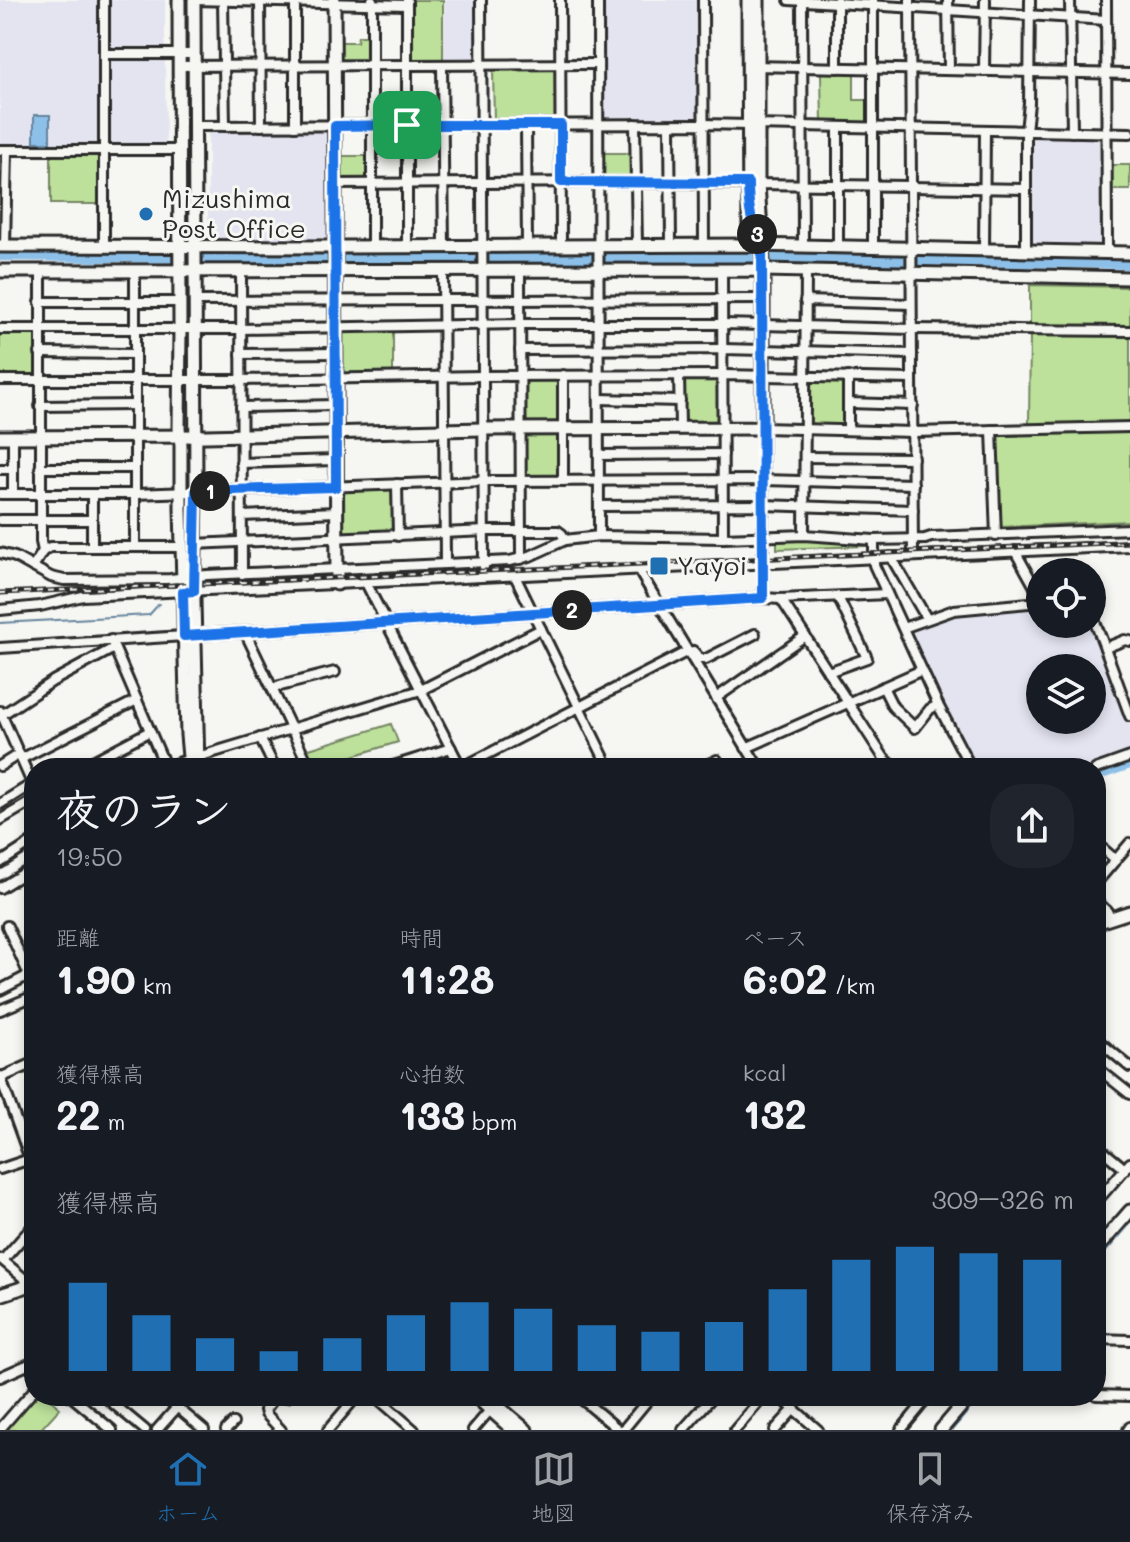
<!DOCTYPE html>
<html lang="ja">
<meta charset="utf-8">
<style>
body{margin:0;font-family:Mali,"Klee One",sans-serif;background:#20242c;color:#f1f3f6;height:100vh;display:flex;flex-direction:column;font-size:30px;white-space:nowrap}
*{box-sizing:border-box;margin:0}
p{font-size:26px;color:#9ea1a6}
.icon{flex:none;width:44px;height:44px;fill:none;stroke:currentColor;stroke-width:2;stroke-linecap:round;stroke-linejoin:round}
.map{position:relative;flex:1;overflow:hidden}
.panel{position:absolute;left:24px;top:758px;width:1082px;height:648px;display:flex;flex-direction:column;background:#171b24;border-radius:32px;box-shadow:0 4px 12px #0003}
.panel>*{flex:none}
.buttons{position:absolute;left:1026px;top:558px;display:grid;gap:16px}
.buttons a{display:grid;place-items:center;width:80px;height:80px;border-radius:50%;background:#171b24;box-shadow:0 4px 12px #0003;font-size:40px}
.pin{position:absolute;display:grid;place-items:center;width:68px;height:68px;color:#fff;margin:-34px;border-radius:16px;box-shadow:0 4px 12px #0006}
.km{position:absolute;width:40px;height:40px;margin:-20px;border-radius:50%;background:#222;color:#fff;font-size:22px;line-height:40px;text-align:center}
.round{display:grid;place-items:center;flex:none;width:84px;height:84px;border-radius:32px;background:#20242c}
.summary{display:flex;align-items:center;justify-content:space-between;height:136px;padding:0 32px}
h1{font-size:44px;font-weight:800;line-height:60px}
.stats{display:grid;grid-template-columns:repeat(3,1fr);gap:12px;height:136px;padding:8px 32px}
.stats div{display:grid;align-content:center}
.stats b{font-size:40px;font-weight:800}
.stats small{font-size:22px;font-weight:400}
.stats p{font-size:22px}
.chart{height:224px;padding:16px 32px}
.chart p{display:flex;justify-content:space-between}
.chart svg{width:100%;height:144px;margin-top:8px;stroke:#1f6fb2;stroke-width:6}
.dock{display:flex;justify-content:space-around;align-items:center;height:112px;border-top:2px solid #363941;background:#171b24;font-size:22px;color:#9ea1a6}
.dock a{display:grid;justify-items:center;gap:4px}
.dock .active{color:#1f6fb2}
.map>svg:first-child{display:block}
.built{fill:#e3e4f0;fill-rule:evenodd}
.green{fill:#bde19b;stroke:#748663;stroke-width:2}
.water{fill:#8dc0e9;stroke:#66849d;stroke-width:2}
.lines{fill:none;stroke-linecap:round;stroke-linejoin:round}
.stream{stroke:#66849d;stroke-width:2}
.river{stroke:#8dc0e9;stroke-width:14}
.street-casing{stroke:#2b2b2b;stroke-width:14}
.secondary-casing{stroke:#2b2b2b;stroke-width:17}
.street{stroke:#f6f6f2;stroke-width:8}
.secondary{stroke:#f6f6f2;stroke-width:11}
.rail-casing{stroke:#2b2b2b;stroke-width:5}
.rail{stroke:#f6f6f2;stroke-width:2;stroke-dasharray:6;stroke-linecap:butt}
.route-casing{stroke:#fff;stroke-width:16}
.route{stroke:#1a73e8;stroke-width:10}
.poi-dot{fill:#1f6fb2;stroke:#f6f6f2;stroke-width:3}
.labels{text-anchor:middle;stroke-width:6;stroke-linejoin:round;paint-order:stroke}
.poi-label{font-size:26px;fill:#2b2b2b;stroke:#f6f6f2;text-anchor:start}
</style>
<div class="map">
<svg width="1130" height="1430" viewBox="0 0 1130 1430">
<rect width="100%" height="100%" fill="#f6f6f2"/>
<filter id="ink" filterUnits="userSpaceOnUse"><feTurbulence type="fractalNoise" baseFrequency=".0125" numOctaves="2"/><feDisplacementMap in="SourceGraphic" scale="16" xChannelSelector="R" yChannelSelector="G"/><feConvolveMatrix kernelMatrix="1 2 1 2 8 2 1 2 1" color-interpolation-filters="sRGB"/></filter>
<g filter="url(#ink)">
<g class="built">
<path d="M0 0H101V144L96 147H0Z"/>
<path d="M106 0H165V50H111L107 45Z"/>
<path d="M445 0H476L477 57 474 61H444Z"/>
<path d="M602 0H700L701 122H605L603 119Z"/>
<path d="M165 58 166 146 112 147 107 142V62L110 59Z"/>
<path d="M329 128 330 234 325 239H215L208 231V129Z"/>
<path d="M1029 133 1101 135 1105 138V243L1102 245 1032 242Z"/>
<path d="M1040 605V624H1092V621L1130 720V754L1091 768H975L908 629 948 613ZM1040 668H1092V720H1040Z"/>
</g>
<g class="green">
<path d="M410 0H443V61L410 60Z"/>
<path d="M358 36H370L369 61H343L339 56V42H357Z"/>
<path d="M493 69H558L559 123H494Z"/>
<path d="M186 70 188 71V233L185 232Z"/>
<path d="M821 72H854V100H870V125H822Z"/>
<path d="M51 152H99L102 156V204H51Z"/>
<path d="M603 153H634V180L603 179Z"/>
<rect x="339" y="156" width="31" height="26"/>
<rect x="1109" y="165" width="21" height="25"/>
<path d="M1030 285 1130 287V328L1030 327Z"/>
<path d="M340 328 393 329V374L340 375Z"/>
<path d="M0 331H36V377L0 376Z"/>
<path d="M1030 334 1130 335V423L1029 424Z"/>
<path d="M561 378 560 424 523 423V379Z"/>
<path d="M682 378H721L719 423H682Z"/>
<path d="M807 379 846 380 845 425 807 424Z"/>
<path d="M1130 430V521L1000 527 996 433Z"/>
<path d="M560 433 561 477H523L522 434Z"/>
<path d="M395 487 394 532 340 534 341 489Z"/>
<path d="M803 538 866 543 868 544 867 546 777 549V539Z"/>
<path d="M391 724 398 742 314 768 306 750Z"/>
<path d="M34 1396H46L60 1408 40 1430H2Z"/>
</g>
<rect class="water" x="34" y="115" width="16" height="27"/>
<g class="lines">
<g class="stream">
<path d="M199 259 329 260"/>
<path d="M0 260 177 259"/>
<path d="M603 260H757"/>
<path d="M767 260 909 263"/>
<path d="M339 261H481"/>
<path d="M487 261 597 260"/>
<path d="M915 263 1130 266"/>
<path d="M0 623 149 615 159 604"/>
<path d="M1096 1210 1130 1171"/>
<path d="M1096 1263 1130 1224"/>
<path d="M323 1430 335 1415"/>
<path d="M906 1430 936 1396"/>
<path d="M952 1430 981 1396"/>
</g>
<g class="river">
<path d="M0 254 328 257 771 256 1130 262"/>
<path d="M1096 774 1130 762"/>
</g>
<g class="street-casing">
<g id="street">
<path d="M194 0 407 5V1"/>
<path d="M223 0 225 126"/>
<path d="M260 0 261 126"/>
<path d="M372 0V247"/>
<path d="M481 0 484 567"/>
<path d="M560 0 561 246"/>
<path d="M598 0 599 536"/>
<path d="M703 0 704 245"/>
<path d="M789 0 1106 20"/>
<path d="M802 0 803 246"/>
<path d="M873 0V247"/>
<path d="M910 0 913 556"/>
<path d="M948 0 949 70"/>
<path d="M1070 0 1072 132"/>
<path d="M1106 0 1107 252"/>
<path d="M295 1V126"/>
<path d="M407 5V247"/>
<path d="M104 54H194"/>
<path d="M179 66 598 64"/>
<path d="M442 66 444 247"/>
<path d="M753 66 1130 74"/>
<path d="M837 68V1"/>
<path d="M984 71 985 0"/>
<path d="M635 124 637 245"/>
<path d="M526 125 527 246"/>
<path d="M670 125 671 245"/>
<path d="M194 126 702 124 1130 133"/>
<path d="M0 150H179"/>
<path d="M335 184 603 182 910 186"/>
<path d="M910 187 1026 189"/>
<path d="M5 246 7 150"/>
<path d="M104 246V0"/>
<path d="M838 246V127"/>
<path d="M984 250 985 130"/>
<path d="M1026 251V131L1029 103 1030 0"/>
<path d="M443 270 445 564"/>
<path d="M520 270 521 559"/>
<path d="M722 270 723 538"/>
<path d="M41 271V542L43 551"/>
<path d="M135 271V547"/>
<path d="M241 271 242 574"/>
<path d="M195 301 763 299"/>
<path d="M805 301 911 304"/>
<path d="M40 302H180"/>
<path d="M0 329H241L520 324H723L911 329 1130 331"/>
<path d="M520 350 723 349 912 354"/>
<path d="M40 353 135 354"/>
<path d="M241 354 335 353"/>
<path d="M563 375V481"/>
<path d="M679 375 680 427"/>
<path d="M848 377V430"/>
<path d="M0 380H241L482 376 723 375 912 379"/>
<path d="M599 399 680 401"/>
<path d="M848 403 913 405"/>
<path d="M40 406 135 405"/>
<path d="M241 407 335 405"/>
<path d="M992 430 996 536"/>
<path d="M13 437V494"/>
<path d="M599 455 723 454"/>
<path d="M805 457 913 458"/>
<path d="M241 463 335 460"/>
<path d="M40 468H135"/>
<path d="M0 469H13"/>
<path d="M397 484 398 536"/>
<path d="M0 494H135L486 481 763 480 913 484"/>
<path d="M92 494V547"/>
<path d="M599 506 763 505 913 510"/>
<path d="M242 516 336 512"/>
<path d="M0 520H92"/>
<path d="M804 535 806 271"/>
<path d="M874 540V565L938 705 971 768"/>
<path d="M194 544 487 531H558L562 534 565 540"/>
<path d="M1015 551 1040 596"/>
<path d="M0 553 15 557 51 577 64 580 170 579 207 575 510 561 530 556 565 540 599 536 723 538 804 535 874 540 925 539 931 537 1130 529"/>
<path d="M891 557 927 619"/>
<path d="M33 567 43 551 50 547H182"/>
<path d="M639 571 759 768"/>
<path d="M514 574 609 768"/>
<path d="M366 583 461 768"/>
<path d="M763 598V428L913 432 1130 427"/>
<path d="M781 599 884 758 895 768"/>
<path d="M0 610 40 606 83 596 1130 546"/>
<path d="M1092 614 1105 648 1125 640 1130 641"/>
<path d="M903 628 954 610 1040 602"/>
<path d="M245 632 310 768"/>
<path d="M111 640 166 768"/>
<path d="M0 648 763 598 781 599 887 594"/>
<path d="M1105 648 1130 716"/>
<path d="M689 653 693 651 700 659H706L755 634"/>
<path d="M828 672 867 658 838 597"/>
<path d="M883 687 893 707 915 728 930 709 938 705"/>
<path d="M272 688 335 672"/>
<path d="M716 698 805 636"/>
<path d="M0 711 34 788"/>
<path d="M0 716 53 681 114 648"/>
<path d="M260 738 275 768"/>
<path d="M746 748 922 670"/>
<path d="M21 759 137 700"/>
<path d="M89 763 150 731"/>
<path d="M0 766 19 754"/>
<path d="M161 768 421 690 541 629"/>
<path d="M387 768 451 748"/>
<path d="M461 768 688 651"/>
<path d="M700 768 717 760"/>
<path d="M1096 769 1130 757"/>
<path d="M0 804 32 784"/>
<path d="M0 820 34 800"/>
<path d="M1096 843 1116 860"/>
<path d="M0 863 34 841"/>
<path d="M1096 883 1130 843"/>
<path d="M0 888 34 867"/>
<path d="M31 899 34 907"/>
<path d="M1096 902 1107 911 1110 918"/>
<path d="M0 990 29 975 7 926"/>
<path d="M0 1010 34 996"/>
<path d="M1101 1043 1130 1067"/>
<path d="M1096 1067 1130 1094"/>
<path d="M0 1076 30 1159"/>
<path d="M0 1078 34 1063"/>
<path d="M1096 1145 1125 1169"/>
<path d="M0 1169 33 1158"/>
<path d="M1096 1202 1130 1163"/>
<path d="M1 1259 33 1286"/>
<path d="M3 1260 34 1225"/>
<path d="M1096 1339 1130 1340"/>
<path d="M0 1377 34 1362"/>
<path d="M1096 1383V1376"/>
<path d="M1096 1395 1130 1396"/>
<path d="M71 1396 112 1430"/>
<path d="M104 1396 145 1430"/>
<path d="M164 1396 204 1430"/>
<path d="M287 1396V1397"/>
<path d="M375 1396 414 1430"/>
<path d="M578 1396 619 1430"/>
<path d="M779 1396 818 1430"/>
<path d="M271 1402 265 1410 266 1414 281 1430"/>
<path d="M0 1429 34 1390"/>
<path d="M157 1430 187 1396"/>
<path d="M226 1430 233 1423"/>
<path d="M328 1430 357 1396"/>
<path d="M473 1430 502 1396"/>
<path d="M623 1430 651 1396"/>
<path d="M683 1430 713 1396"/>
<path d="M735 1430 764 1396"/>
<path d="M775 1430 794 1409"/>
<path d="M901 1430 929 1396"/>
<path d="M1128 1430 1130 1427"/>
</g>
</g>
<g class="secondary-casing">
<g id="secondary">
<path d="M179 0 180 328 179 428 181 445V508L187 735 190 768"/>
<path d="M194 0 196 491 194 601 198 768"/>
<path d="M334 0 337 584"/>
<path d="M748 0 749 245"/>
<path d="M0 246 342 247 749 245 1130 253"/>
<path d="M0 271 763 270 1130 278"/>
<path d="M0 437 207 436 482 429 763 428V262L758 183V0"/>
<path d="M1096 923 1130 912"/>
<path d="M1096 1250 1130 1211"/>
<path d="M0 1295 34 1284"/>
<path d="M475 1396 513 1430"/>
<path d="M486 1396 526 1430"/>
<path d="M941 1430 970 1396"/>
</g>
</g>
<use href="#street" class="street"/>
<use href="#secondary" class="secondary"/>
<g class="rail-casing">
<path id="rail" d="M0 593 1130 542"/>
</g>
<use href="#rail" class="rail"/>
</g>
</g>
<g class="lines" filter="url(#ink)">
<g class="route-casing">
<path id="route" d="M407 125H561V182L748 183C748 204 751 227 762 245L763 598 184 636 183 592 194 591 196 491 336 487 335 126Z"/>
</g>
<use href="#route" class="route"/>
</g>
<g class="poi-dot">
<circle cx="146" cy="214" r="8"/>
<rect x="649" y="556" width="20" height="20" rx="4"/>
</g>
<g class="labels">
<g class="poi-label">
<text x="162" y="208">Mizushima<tspan x="162" dy="30">Post Office</tspan></text>
<text x="677" y="575">Yayoi</text>
</g>
</g>
</svg>
<div class="buttons">
<a><svg class="icon" aria-label="locate" viewBox="0 0 24 24"><circle cx="12" cy="12" r="6"/><path d="M12 2v4M12 18v4M2 12h4M18 12h4"/></svg></a>
<a><svg class="icon" aria-label="layers" viewBox="0 0 24 24"><path d="M12 4l9 5-9 5-9-5zM3 14l9 5 9-5"/></svg></a>
</div>
<div class="pin" style="left:407px;top:125px;background:#1e9e55"><svg class="icon" aria-label="arrive" viewBox="0 0 24 24"><path d="M6 21V4h12l-3 4 3 4H6"/></svg></div>
<b class="km" style="left:210px;top:491px">1</b>
<b class="km" style="left:572px;top:610px">2</b>
<b class="km" style="left:757px;top:234px">3</b>
<section class="panel">
<div class="summary"><div><h1>夜のラン</h1><p>19:50</p></div><a class="round"><svg class="icon" aria-label="share" viewBox="0 0 24 24"><path d="M12 15V3M7 8l5-5 5 5M5 13v7h14v-7"/></svg></a></div>
<div class="stats">
<div><p>距離</p><b>1.90<small> km</small></b></div>
<div><p>時間</p><b>11:28</b></div>
<div><p>ペース</p><b>6:02<small> /km</small></b></div>
</div>
<div class="stats">
<div><p>獲得標高</p><b>22<small> m</small></b></div>
<div><p>心拍数</p><b>133<small> bpm</small></b></div>
<div><p>kcal</p><b>132</b></div>
</div>
<div class="chart"><p><span>獲得標高</span>309–326 m</p>
<svg viewBox="0 0 160 44" preserveAspectRatio="none"><path d="M5 44V17M15 44V27M25 44V34M35 44V38M45 44V34M55 44V27M65 44V23M75 44V25M85 44V30M95 44V32M105 44V29M115 44V19M125 44V10M135 44V6M145 44V8M155 44V10"/></svg>
</div>
</section>
</div>
<nav class="dock">
<a class="active"><svg class="icon" aria-label="home" viewBox="0 0 24 24"><path d="M3 11l9-7 9 7M6 9v11h12V9"/></svg>ホーム</a>
<a><svg class="icon" aria-label="map" viewBox="0 0 24 24"><path d="M3 6l6-2 6 2 6-2v14l-6 2-6-2-6 2zM9 4v14M15 6v14"/></svg>地図</a>
<a><svg class="icon" aria-label="saved" viewBox="0 0 24 24"><path d="M7 4h10v16l-5-4-5 4z"/></svg>保存済み</a>
</nav>
